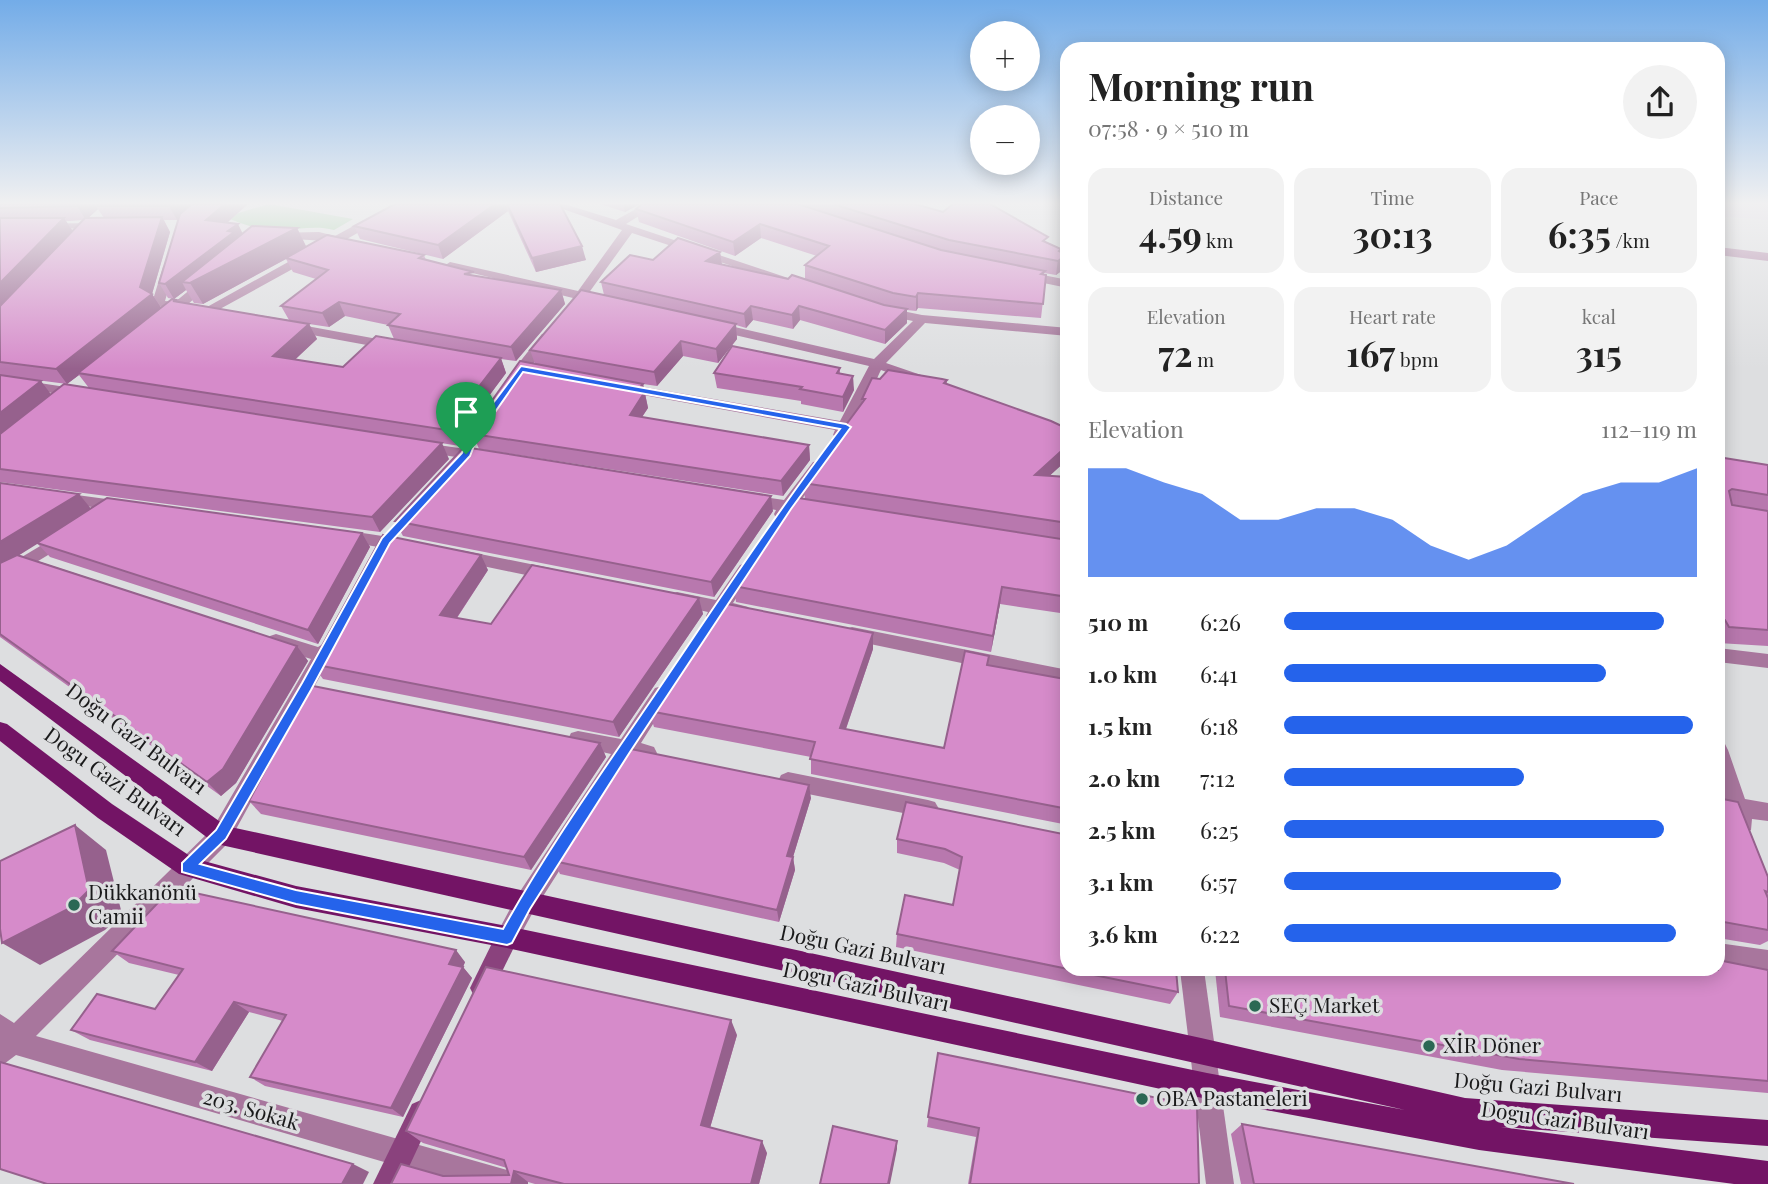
<!DOCTYPE html>
<meta charset="utf-8">
<style>
body{margin:0;font-family:"Playfair Display",serif;background:#f2f2f2;color:#222;height:100vh;display:flex;flex-direction:column;font-size:26px;white-space:nowrap}
*{box-sizing:border-box;margin:0}
p{font-size:23px;color:#767676}
.icon{flex:none;width:38px;height:38px;fill:none;stroke:currentColor;stroke-width:2;stroke-linecap:round;stroke-linejoin:round}
.map{position:relative;flex:1;overflow:hidden}
.details{position:absolute;left:1060px;top:42px;width:665px;height:934px;display:flex;flex-direction:column;background:#fff;border-radius:21px;box-shadow:0 4px 18px #0003}
.details>*{flex:none}
.controls{position:absolute;left:970px;top:21px;display:grid;gap:14px}
.controls a{display:grid;place-items:center;width:70px;height:70px;border-radius:50%;background:#fff;box-shadow:0 4px 18px #0003;font-size:35px}
.pin{position:absolute;display:grid;place-items:center;width:60px;height:60px;color:#fff;margin:-72px -30px;border-radius:50% 50% 50% 0;rotate:-45deg;box-shadow:0 0 7px #0007}
.pin .icon{rotate:45deg}
.round{display:grid;place-items:center;flex:none;width:74px;height:74px;border-radius:37px;background:#f2f2f2}
.summary{display:flex;align-items:center;justify-content:space-between;height:119px;padding:0 28px}
h1{font-size:38px;font-weight:700;line-height:52px}
.metrics{display:grid;grid-template-columns:repeat(3,1fr);gap:10px;height:119px;padding:7px 28px}
.metrics div{display:grid;align-content:center;border-radius:18px;background:#f2f2f2;text-align:center}
.metrics b{font-size:35px;font-weight:700}
.metrics small{font-size:19px;font-weight:400}
.metrics p{font-size:19px}
.chart{height:196px;padding:14px 28px}
.chart p{display:flex;justify-content:space-between}
.chart svg{width:100%;height:126px;margin-top:7px;fill:#2563eb;opacity:.7}
ul{padding:0 28px;list-style:none;font-size:23px}
li{display:grid;grid-template-columns:112px 84px 1fr;align-items:center;height:52px}
li i{height:18px;border-radius:9px;background:#2563eb}
.map>svg:first-child{display:block}
.education{fill:#dccfe2}
.green{fill:#89c68e}
.lines{fill:none;stroke-linecap:round;stroke-linejoin:round}
.street{fill:#a8769d;fill-rule:evenodd}
.secondary{fill:#8a427d;fill-rule:evenodd}
.primary{fill:#731465;fill-rule:evenodd}
.wall{fill:#b878ae;fill-rule:evenodd}
.shaded-wall{fill:#96618d}
.building{fill:#d68bca;stroke:#96618d;stroke-width:2}
.route{fill:#2563eb;stroke:#fff;stroke-width:2;fill-rule:evenodd}
.poi-dot{fill:#2b6854;stroke:#dddee0;stroke-width:2.5}
.labels{text-anchor:middle;stroke-width:7;stroke-linejoin:round;paint-order:stroke}
.near-street-label{font-size:21px;fill:#1a1a1b;stroke:#dddee0}
.near-poi-label{font-size:21px;fill:#1a1a1b;stroke:#dddee0;text-anchor:start}
</style>
<div class="map">
<svg width="1768" height="1184" viewBox="0 0 1768 1184">
<rect width="100%" height="100%" fill="#dddee0"/>
<path class="education" d="M1718 204H1768V220L1719 216Z"/>
<path class="green" d="M269 204 353 219 334 230C315 225 298 230 279 230 260 231 242 224 225 217Z"/>
<g class="lines">
<g class="street">
<path d="M394 204H408L347 239 352 240V246L338 244 209 315 204 316 198 312 326 241 276 238 272 237V233L319 232 335 236Z"/>
<path d="M549 204H564L616 220 645 204H658L626 224 800 282 798 285H790L632 233 588 294 604 297 606 300 600 304 584 300 576 306 570 302 573 298 444 266 450 262 578 291 622 230Z"/>
<path d="M1060 204H1068V207L1062 206Z"/>
<path d="M104 223 106 225 100 228 0 230V224Z"/>
<path d="M1718 247 1768 253V261L1718 255Z"/>
<path d="M169 263 175 267 165 301 175 302 203 279H211L213 282 187 305 190 308 189 311H180L164 322 157 318 167 309 152 303 163 267Z"/>
<path d="M1023 271 1068 280V288L1019 278V272Z"/>
<path d="M883 307 922 315 1068 328V336L925 323 886 363 924 376V382H914L881 370C873 386 853 435 840 440L833 435 835 430 621 391 614 387 621 383 840 421 869 366 713 330 706 326 713 322 874 359 913 321 878 314V308Z"/>
<path d="M290 323 394 342 401 346 394 350 285 330 283 327Z"/>
<path d="M547 333 554 337 552 340 517 384H507V378L542 334Z"/>
<path d="M0 377 79 389 86 393 79 397 0 385Z"/>
<path d="M424 443 480 451 488 456 480 461 419 451 416 448Z"/>
<path d="M818 461 826 466 799 503 814 506 816 510 814 514 792 513 782 520 776 518 774 514 776 510 743 504 741 500 749 495 784 500 813 462Z"/>
<path d="M62 493 121 501 129 506 121 511 56 502 54 498 56 494Z"/>
<path d="M343 530 402 539 410 545 402 551 337 540 335 536 337 532Z"/>
<path d="M62 533 68 535 70 539 68 543 0 584V570Z"/>
<path d="M460 550 550 568 556 570 559 574 556 578 550 580 454 560 452 556 454 552Z"/>
<path d="M746 563 755 569 733 603 748 607 751 612 748 617 742 619 725 615C720 622 717 623 709 621L706 616 708 612 671 604 668 599 671 594 677 592 716 600 740 565Z"/>
<path d="M852 627 1068 670V685L846 639 843 634 846 629Z"/>
<path d="M276 634 318 647 326 642 333 644 335 649 229 842 36 1036 507 1170 517 1174 521 1184H460L16 1055 0 1067V1014L14 1023 213 828 311 659 270 646 267 641 270 636Z"/>
<path d="M1718 648 1768 654V668L1718 662Z"/>
<path d="M662 686 669 688 672 694 641 743 654 747 657 753 654 759 647 762 631 758 533 912 515 945 507 948 499 945 495 937 517 896 611 754 571 745 568 739 571 733 578 731 621 739 655 688Z"/>
<path d="M1718 742 1725 744 1728 750 1745 799 1768 803V821L1752 819 1751 830 1743 833 1735 830 1730 815 1718 813V795H1723L1718 782Z"/>
<path d="M788 772 928 800 935 802 939 809 935 816 928 818 788 790 781 787 778 781 781 775Z"/>
<path d="M1718 943 1768 950V974L1718 967Z"/>
<path d="M1180 970H1204L1234 1184H1206Z"/>
</g>
<g class="secondary">
<path d="M507 926 515 929 519 937 490 996 482 1000 474 996 470 988 499 929Z"/>
<path d="M421 1100 430 1104 434 1113 401 1184H373L412 1104Z"/>
</g>
<path class="primary" d="M0 664 226 826 1201 1038 1465 1098 1768 1120V1146L1501 1127 1768 1161V1184H1734L1479 1150 1207 1099 507 948 296 908 179 874 98 818 0 741V722L7 724 112 804 193 858 296 886 507 926 1207 1073 1405 1110 221 845 213 842 0 681Z"/>
</g>
<g class="wall">
<path d="M0 204H248L227 223 243 234 297 228 306 247 424 255 426 260 475 276 561 290 565 304 516 361 501 359 506 373 477 412 460 446 89 388 79 375 67 384 21 378 51 395 449 459 380 532 0 482ZM98 209 104 218H88ZM179 219 159 283 168 298 174 299 186 290 194 303 203 304 286 259 293 272 316 279 281 306 289 320 178 302 161 307 152 294 170 232 164 220H177ZM83 220 73 231 66 221H70ZM345 316 388 325 394 339 343 367 294 360 317 339 309 324 329 327Z"/>
<path d="M395 204H560L586 260 536 272 508 211 443 259 360 239 354 226Z"/>
<path d="M600 204H640L625 212Z"/>
<path d="M642 204H915L1048 243 1061 249V252L1064 269 1056 275 1044 273V275H1046L1041 318 918 308 916 311 907 310V323L885 344 800 320 793 329 753 320 746 328 736 325 737 339 718 363 683 356 657 386 643 384 648 408 642 417 809 445 810 460 783 496 479 449 473 434 535 364 530 350 604 295 601 282 653 260 720 252 722 265 788 279H805V265L817 256 761 238 735 256 639 222 636 209Z"/>
<path d="M840 368V374L854 390 843 412 801 404V401L717 388 714 373Z"/>
<path d="M880 379 947 380V384L1068 459 1049 476 1068 477V668L1063 666 1067 614 1000 604 991 652 736 602 734 586 805 499 803 483 862 404V399Z"/>
<path d="M1718 457 1768 465V646L1718 643Z"/>
<path d="M0 483 91 509 362 533 370 547 318 644 50 557 37 543 19 555 297 646 308 661 236 783 221 796 0 637Z"/>
<path d="M773 511 714 597 403 536 395 521Z"/>
<path d="M488 570 457 618 491 624 699 598 703 614 619 737 323 679 312 664Z"/>
<path d="M873 633V649L846 729 944 748 988 665 1063 679 1065 671 1068 670V825L811 774V757L654 727 649 711Z"/>
<path d="M600 743 606 757 531 870 261 814 249 801Z"/>
<path d="M811 798 793 857 795 870 779 922 560 874 554 861Z"/>
<path d="M1718 798 1768 877V941L1760 945 1718 938Z"/>
<path d="M1068 835 1178 992 1170 1004 896 947 897 934 953 905 960 870 944 863 897 853V839Z"/>
<path d="M112 951 465 962 463 967 472 978 403 1117 265 1086 250 1077 283 1021 249 1012 212 1071 90 1040 71 1030 155 1009 179 975 129 963Z"/>
<path d="M1215 970H1768V1093L1502 1070 1220 1017Z"/>
<path d="M737 1035 710 1128 767 1153 759 1184H535L528 1182V1184H391L443 1176 509 1175 507 1168 423 1143 406 1131Z"/>
<path d="M938 1053 1199 1184H968L976 1137 927 1127Z"/>
<path d="M1242 1124 1574 1184H1241L1231 1134Z"/>
</g>
<g class="shaded-wall">
<path d="M79 204H103L96 206 98 209 86 220 77 206Z"/>
<path d="M172 204H196L177 220 169 206Z"/>
<path d="M225 204H248L214 234 206 220Z"/>
<path d="M495 204H506L508 211 443 259 438 245Z"/>
<path d="M623 204H640L625 212Z"/>
<path d="M162 217 170 232 152 294 162 309 78 373 79 375 67 384 56 369 140 287Z"/>
<path d="M64 218 74 233 0 309V283Z"/>
<path d="M238 224 245 238 297 228 307 248 286 258V259L203 304 190 283 182 282 186 290 174 299 165 284Z"/>
<path d="M760 224 761 238 735 256 733 242Z"/>
<path d="M582 246 586 260 536 272 532 258Z"/>
<path d="M1061 249 1060 260 1066 255 1064 269 1056 275 1059 251Z"/>
<path d="M720 252 722 265 706 261Z"/>
<path d="M561 290 565 304 516 361 511 347Z"/>
<path d="M918 293V308L916 311V297Z"/>
<path d="M339 302 345 316 329 327 322 313Z"/>
<path d="M751 306 753 320 746 328 744 314Z"/>
<path d="M799 306 800 320 793 329 792 315Z"/>
<path d="M907 309V323L885 344V330Z"/>
<path d="M309 324 317 339 282 372 273 356Z"/>
<path d="M736 324 737 339 718 363 716 349Z"/>
<path d="M681 341 683 356 657 386 654 372Z"/>
<path d="M501 358 506 373 477 412 460 446 453 431 471 397Z"/>
<path d="M853 376 854 390 843 412V397Z"/>
<path d="M41 381 53 397 0 439V413Z"/>
<path d="M643 384 648 408 634 429 630 415 636 392Z"/>
<path d="M442 443 449 459 380 532 372 517Z"/>
<path d="M809 445 810 460 783 496 781 481Z"/>
<path d="M1068 445V459L1033 491 1035 475Z"/>
<path d="M79 494 92 510 0 567V542Z"/>
<path d="M771 496 773 511 714 597 711 582Z"/>
<path d="M362 533 370 547 318 644 308 630Z"/>
<path d="M481 555 488 570 448 631 440 615Z"/>
<path d="M1002 587 1000 604 991 652 993 636Z"/>
<path d="M699 598 703 614 619 737 613 722Z"/>
<path d="M873 633V649L841 743 840 728Z"/>
<path d="M297 646 308 661 236 783 221 796 207 782Z"/>
<path d="M299 707 292 736 280 723Z"/>
<path d="M600 743 606 757 531 870 524 857Z"/>
<path d="M809 785 811 798 793 857 795 870 779 922 777 910 787 856Z"/>
<path d="M75 825 106 850 122 914 105 930 40 965 2 943Z"/>
<path d="M456 950 465 962 463 967 472 978 403 1117 391 1108 449 964Z"/>
<path d="M234 1002 249 1012 212 1071 195 1062Z"/>
<path d="M731 1020 737 1035 707 1138 701 1125Z"/>
<path d="M762 1141 767 1153 759 1184H751Z"/>
<path d="M897 1141V1149L890 1184H888Z"/>
<path d="M353 1164 369 1172 363 1184H342Z"/>
<path d="M514 1171 528 1182V1184H511Z"/>
</g>
<g class="building">
<path d="M0 204H79L77 206 0 208Z"/>
<path d="M99 204H172L169 206H96Z"/>
<path d="M192 204H225L206 220 238 224 228 231 234 232 165 284 159 283 180 214Z"/>
<path d="M395 204H495L438 245 354 226Z"/>
<path d="M507 204H560L582 246 532 258Z"/>
<path d="M642 204H798L941 250 1045 271 1041 274 1046 275 1043 304 918 293 916 297 893 293 805 265 829 246 760 224 733 242 636 209Z"/>
<path d="M833 204H915L943 212 953 204H990L1048 237 1043 241 1061 249 1059 251 1066 255 1058 261 949 240Z"/>
<path d="M162 217 140 287 152 294 56 369 0 362V306L85 218Z"/>
<path d="M0 218H64L0 283Z"/>
<path d="M252 226 297 228 190 283 182 282Z"/>
<path d="M327 235 424 255 419 258 474 272 464 274 561 290 511 347 388 325 400 314 339 302 322 313 281 306 328 270 286 258Z"/>
<path d="M678 238 720 252 706 261 788 279 792 275 884 305 907 309 885 330 799 306 792 315 751 306 744 314 601 282 630 255 653 260Z"/>
<path d="M581 290 736 324 716 349 681 341 654 372 530 350Z"/>
<path d="M172 299 176 300 173 301 309 324 273 356 343 367 376 336 501 358 471 397 453 431 78 373Z"/>
<path d="M732 346 840 368 837 373 853 376 843 397 800 389 802 387 714 373Z"/>
<path d="M520 361 643 384 636 392 644 393 630 415 809 445 781 481 473 434 491 402Z"/>
<path d="M888 370 942 379 947 380 944 383 1051 421 1068 429V445L1035 475 1068 477V523L803 483 865 399H862L872 378 880 379Z"/>
<path d="M0 375 41 381 0 413Z"/>
<path d="M64 384 442 443 372 517 0 469V434Z"/>
<path d="M464 447 771 496 711 582 395 521Z"/>
<path d="M1718 457 1768 465V495L1732 489 1729 491 1732 505 1768 511V630L1729 627 1725 620 1718 618Z"/>
<path d="M0 483 79 494 0 542Z"/>
<path d="M792 497 1068 540V597L1002 587 993 636 734 586Z"/>
<path d="M107 498 362 533 308 630 37 543Z"/>
<path d="M383 535 481 555 440 615 491 624 532 565 699 598 613 722 312 664Z"/>
<path d="M17 555 297 646 223 769 207 782 0 634V563Z"/>
<path d="M722 603 873 633 840 728 944 748 965 651 989 656 987 665 1065 679V671L1068 670V809L810 759 815 742 649 711Z"/>
<path d="M303 684 600 743 524 857 249 801 299 707 280 723Z"/>
<path d="M626 748 809 785 787 856 793 857 777 910 554 861Z"/>
<path d="M1718 798 1738 802 1768 877V892L1765 891 1768 898V930L1718 921Z"/>
<path d="M906 802 1068 835V969L897 934 905 895 953 905 962 857 945 849 897 839Z"/>
<path d="M75 825 89 890 72 907 2 943 0 929V861Z"/>
<path d="M172 888 456 950 449 964 463 967 391 1108 250 1077 286 1015 234 1002 195 1062 71 1030 97 994 155 1009 183 969 112 951Z"/>
<path d="M1718 960 1768 970V1081L1519 1059 1229 1006 1225 970H1718Z"/>
<path d="M486 967 731 1020 701 1125 762 1141 751 1184H564L514 1171 511 1184H391L401 1164 443 1176 509 1175 504 1160 406 1131Z"/>
<path d="M1069 970H1176L1178 992Z"/>
<path d="M938 1053 1197 1106 1199 1184H970L979 1128 928 1117Z"/>
<path d="M0 1062 353 1164 342 1184H47L0 1169Z"/>
<path d="M1242 1124 1574 1184H1254Z"/>
<path d="M833 1126 897 1141 888 1184H820Z"/>
</g>
<linearGradient id="sky" x2="0" y2="1"><stop stop-color="#73ace8"/><stop offset="0.55" stop-color="#f0f0f1"/><stop offset="1" stop-color="#f0f0f1" stop-opacity="0"/></linearGradient>
<rect width="1768" height="369" fill="url(#sky)"/>
<path class="route" d="M521 366 846 424 851 427 791 509 630 752 530 909 512 943 507 945 296 904 182 872V863L216 830 302 683 382 538 462 453 469 435ZM523 372 840 429C771 520 709 615 645 709 596 781 545 853 503 929L296 890 200 864 226 839 311 690 390 543 470 456 477 438Z"/>
<g class="poi-dot">
<circle cx="74" cy="905" r="7"/>
<circle cx="1255" cy="1006" r="7"/>
<circle cx="1429" cy="1046" r="7"/>
<circle cx="1142" cy="1099" r="7"/>
</g>
<g class="labels">
<g class="near-street-label">
<text transform="translate(136 739) rotate(37)" y="7">Doğu Gazi Bulvarı</text>
<text transform="translate(115 782) rotate(36)" y="7">Dogu Gazi Bulvarı</text>
<text transform="translate(863 950) rotate(12)" y="7">Doğu Gazi Bulvarı</text>
<text transform="translate(866 987) rotate(12)" y="7">Dogu Gazi Bulvarı</text>
<text transform="translate(1538 1088) rotate(5)" y="7">Doğu Gazi Bulvarı</text>
<text transform="translate(251 1110) rotate(16)" y="7">203. Sokak</text>
<text transform="translate(1565 1121) rotate(8)" y="7">Dogu Gazi Bulvarı</text>
</g>
<g class="near-poi-label">
<text x="88" y="900">Dükkanönü<tspan x="88" dy="24">Camii</tspan></text>
<text x="1269" y="1013">SEÇ Market</text>
<text x="1443" y="1053">XİR Döner</text>
<text x="1156" y="1106">OBA Pastaneleri</text>
</g>
</g>
</svg>
<div class="controls">
<a>+</a>
<a>−</a>
</div>
<div class="pin" style="left:466px;top:454px;background:#1e9e55"><svg class="icon" aria-label="arrive" viewBox="0 0 24 24"><path d="M6 21V4h12l-3 4 3 4H6"/></svg></div>
<section class="details">
<div class="summary"><div><h1>Morning run</h1><p>07:58 · 9 × 510 m</p></div><a class="round"><svg class="icon" aria-label="share" viewBox="0 0 24 24"><path d="M12 15V3M7 8l5-5 5 5M5 13v7h14v-7"/></svg></a></div>
<div class="metrics">
<div><p>Distance</p><b>4.59<small> km</small></b></div>
<div><p>Time</p><b>30:13</b></div>
<div><p>Pace</p><b>6:35<small> /km</small></b></div>
</div>
<div class="metrics">
<div><p>Elevation</p><b>72<small> m</small></b></div>
<div><p>Heart rate</p><b>167<small> bpm</small></b></div>
<div><p>kcal</p><b>315</b></div>
</div>
<div class="chart"><p><span>Elevation</span>112–119 m</p>
<svg viewBox="0 0 160 44" preserveAspectRatio="none"><path d="M0 44V6L10 6L20 11L30 15L40 24L50 24L60 20L70 20L80 24L90 33L100 38L110 33L120 24L130 15L140 11L150 11L160 6V44z"/></svg>
</div>
<ul>
<li><b>510 m</b>6:26<i style="width:92%"></i></li>
<li><b>1.0 km</b>6:41<i style="width:78%"></i></li>
<li><b>1.5 km</b>6:18<i style="width:99%"></i></li>
<li><b>2.0 km</b>7:12<i style="width:58%"></i></li>
<li><b>2.5 km</b>6:25<i style="width:92%"></i></li>
<li><b>3.1 km</b>6:57<i style="width:67%"></i></li>
<li><b>3.6 km</b>6:22<i style="width:95%"></i></li>
</ul>
</section>
</div>
